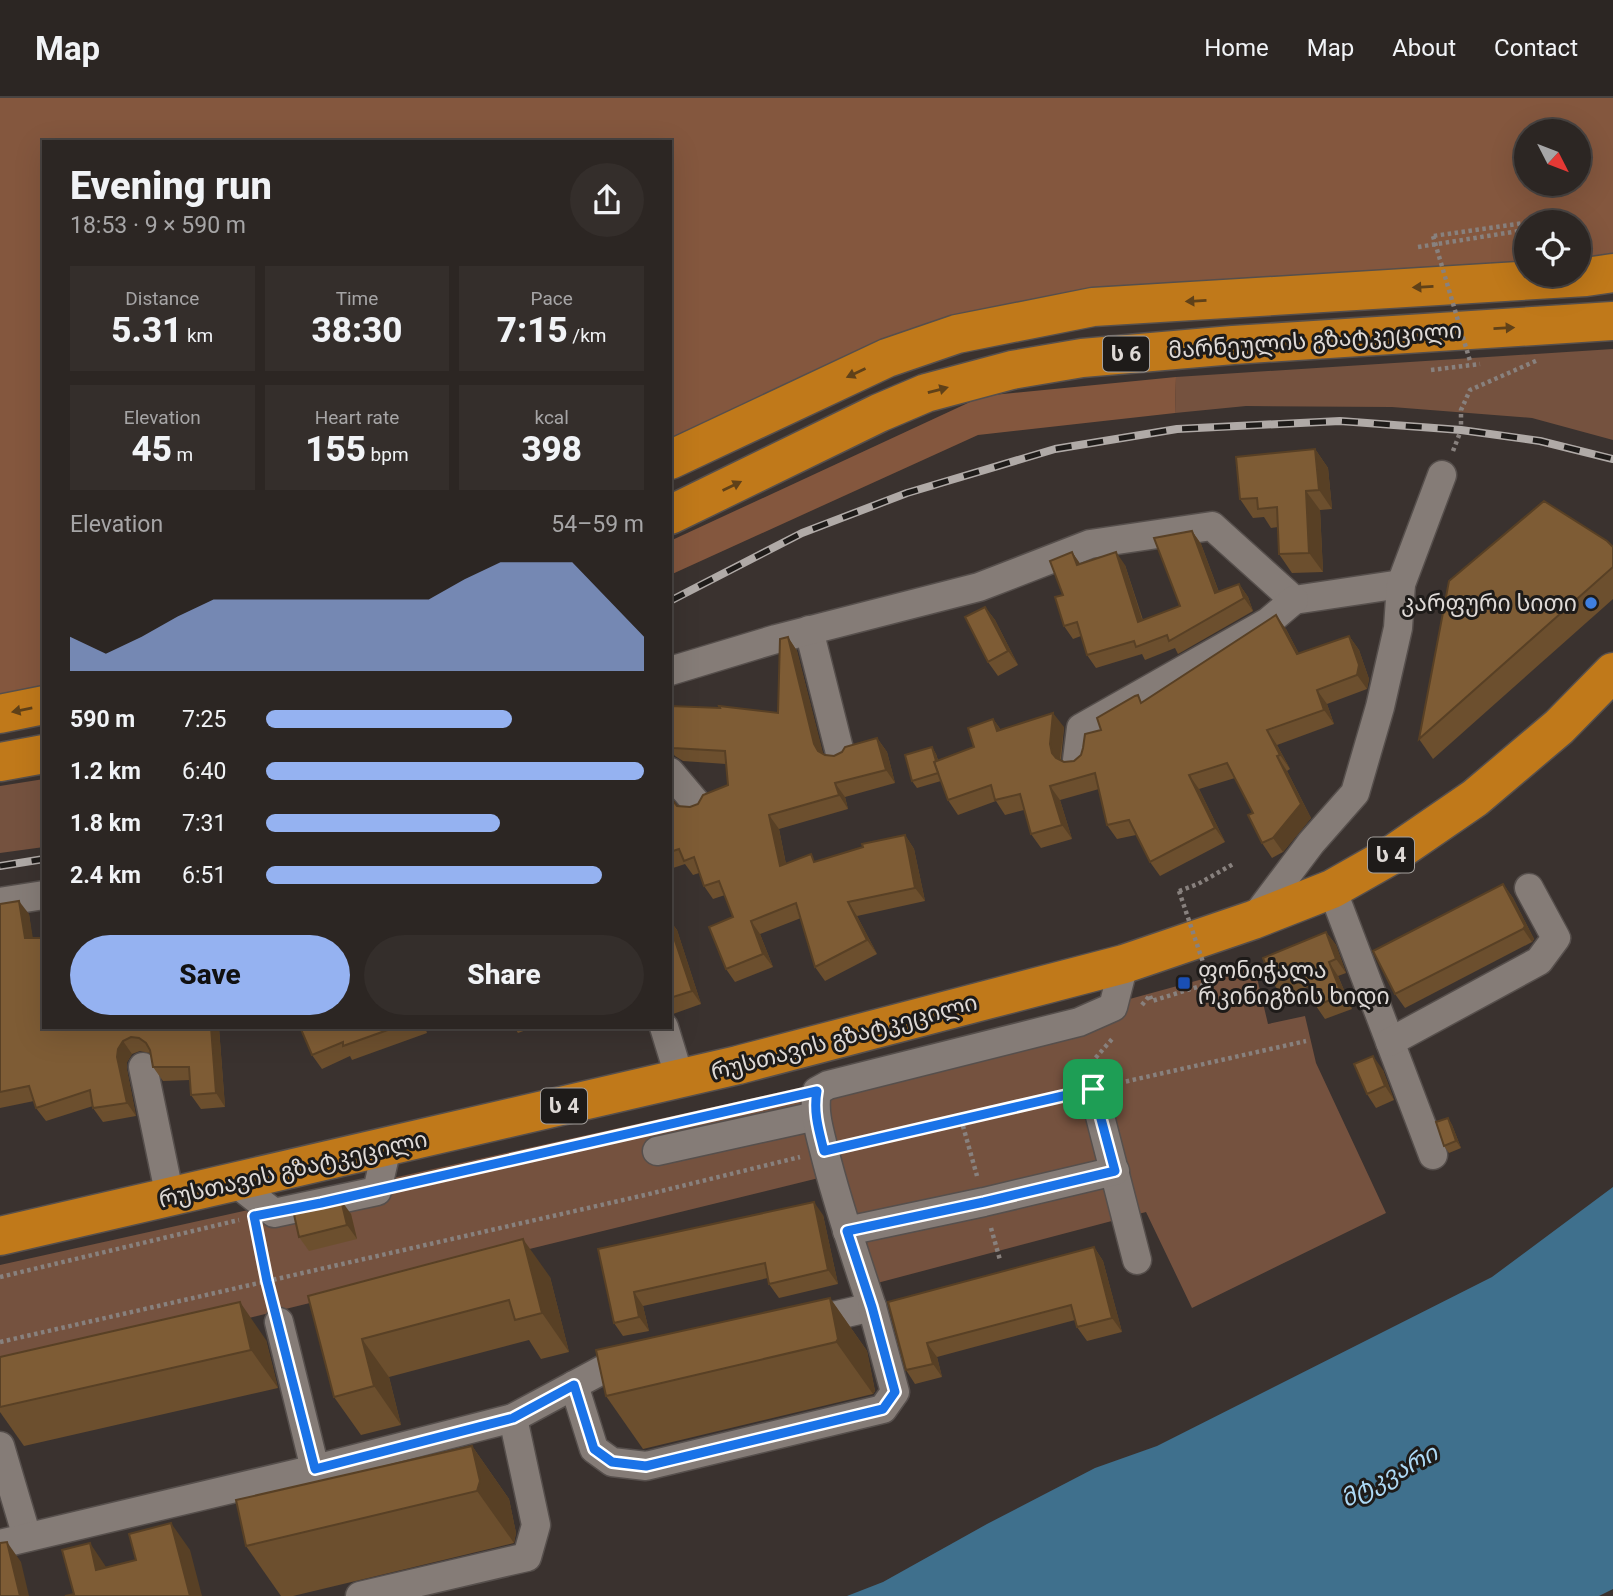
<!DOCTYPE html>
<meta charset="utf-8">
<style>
body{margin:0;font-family:Roboto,"Noto Sans Georgian",sans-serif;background:#342e2b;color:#f1f3f6;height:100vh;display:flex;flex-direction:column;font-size:26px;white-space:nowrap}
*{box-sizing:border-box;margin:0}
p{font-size:23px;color:#a6a5a6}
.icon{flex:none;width:38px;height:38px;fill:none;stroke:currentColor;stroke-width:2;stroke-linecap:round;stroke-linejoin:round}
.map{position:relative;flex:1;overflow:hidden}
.sheet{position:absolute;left:42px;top:42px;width:630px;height:889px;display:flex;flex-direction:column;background:#2c2623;border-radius:0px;box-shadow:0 7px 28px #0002,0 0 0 2px #484341}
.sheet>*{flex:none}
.needle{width:46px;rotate:132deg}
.controls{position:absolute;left:1514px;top:21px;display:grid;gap:14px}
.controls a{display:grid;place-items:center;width:77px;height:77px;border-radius:50%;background:#2c2623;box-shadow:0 7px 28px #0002,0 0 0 2px #484341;font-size:35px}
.pin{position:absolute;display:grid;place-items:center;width:60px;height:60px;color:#fff;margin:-30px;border-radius:14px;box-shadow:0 4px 10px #0006}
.round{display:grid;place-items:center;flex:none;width:74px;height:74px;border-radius:37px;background:#342e2b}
.headline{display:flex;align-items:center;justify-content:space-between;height:119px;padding:0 28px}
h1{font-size:38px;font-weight:800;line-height:52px}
.figures{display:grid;grid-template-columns:repeat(3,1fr);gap:10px;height:119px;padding:7px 28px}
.figures div{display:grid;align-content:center;border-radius:0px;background:#342e2b;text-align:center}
.figures b{font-size:35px;font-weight:800}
.figures small{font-size:19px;font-weight:400}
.figures p{font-size:19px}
.chart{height:196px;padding:14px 28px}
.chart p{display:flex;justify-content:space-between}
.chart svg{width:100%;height:126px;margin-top:7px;fill:#95b2f1;opacity:.7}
.primary-button{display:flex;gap:14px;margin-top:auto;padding:14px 28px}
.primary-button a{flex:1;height:80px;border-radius:42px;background:#95b2f1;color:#111;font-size:28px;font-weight:800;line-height:80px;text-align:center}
.primary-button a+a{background:#342e2b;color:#f1f3f6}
ul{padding:0 28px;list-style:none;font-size:23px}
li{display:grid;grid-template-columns:112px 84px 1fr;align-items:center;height:52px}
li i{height:18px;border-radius:9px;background:#95b2f1}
header{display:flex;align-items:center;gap:42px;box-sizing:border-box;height:98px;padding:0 35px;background:#2c2623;border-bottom:2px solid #484341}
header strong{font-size:33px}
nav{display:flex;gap:38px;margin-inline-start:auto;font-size:24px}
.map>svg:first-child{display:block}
.green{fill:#75523f}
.forest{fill:#84573e;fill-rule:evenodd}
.water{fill:#3f708d}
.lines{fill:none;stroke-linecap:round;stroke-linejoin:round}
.minor-casing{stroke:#564f4c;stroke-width:31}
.highway-casing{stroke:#564f4c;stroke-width:41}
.path{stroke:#88817e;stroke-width:4.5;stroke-dasharray:3.5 3.5;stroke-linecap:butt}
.minor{stroke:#857c77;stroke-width:28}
.highway{stroke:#c0791a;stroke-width:38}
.rail-casing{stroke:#b0aaa7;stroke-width:8}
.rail{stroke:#1e1b19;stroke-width:5;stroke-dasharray:16;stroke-linecap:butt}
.path-bridge{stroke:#88817e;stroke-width:4.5;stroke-dasharray:3.5 3.5;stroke-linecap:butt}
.wall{fill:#6c4f2e}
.shaded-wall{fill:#584025}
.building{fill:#7e5c35;stroke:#584025;stroke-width:2}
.oneway{fill:#5f4119}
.route-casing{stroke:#fff;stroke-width:14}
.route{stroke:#1a73e8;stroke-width:9}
.shop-dot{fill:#3f7fe0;stroke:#1e1b19;stroke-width:2.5}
.transit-dot{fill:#1a4fb4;stroke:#1e1b19;stroke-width:2.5}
.labels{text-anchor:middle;stroke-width:6;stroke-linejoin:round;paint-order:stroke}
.shield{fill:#1e1b19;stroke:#a4a09d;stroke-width:2}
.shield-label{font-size:21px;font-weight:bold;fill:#ded9d6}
.street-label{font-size:23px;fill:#ded9d6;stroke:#1e1b19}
.poi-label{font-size:23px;fill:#ded9d6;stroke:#1e1b19;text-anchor:end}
.water-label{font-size:24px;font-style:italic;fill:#add9f5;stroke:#1e1b19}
</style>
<header>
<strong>Map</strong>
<nav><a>Home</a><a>Map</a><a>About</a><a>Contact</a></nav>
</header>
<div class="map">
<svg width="1613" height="1498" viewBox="0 0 1613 1498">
<rect width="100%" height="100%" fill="#3a322f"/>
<g class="green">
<path d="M1613 251V342L1532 320 1392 309 1246 308 1175 315 1176 279Z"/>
<path d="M44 681V749L0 755V688Z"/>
<path d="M1254 867 1268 926 1305 918 1316 965 1386 1115 1192 1210 1146 1114 862 1189 835 1076 0 1281V1167L830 983Z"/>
</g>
<g class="forest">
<path d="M0 0H1613V159L1579 162 1578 124H1526V164L1405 171 946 219 832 269 670 345V44H44V589L0 599ZM1526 33H1578V86H1526Z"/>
<path d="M1176 279 1175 315 978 337 670 477V443L983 298Z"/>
</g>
<path class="water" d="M1613 1089V1491L1599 1498H847L883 1484 987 1426 1095 1370 1157 1348 1492 1179Z"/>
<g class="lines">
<g class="minor-casing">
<g id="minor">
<path d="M809 532 840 655"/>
<path d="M670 573 776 541 979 489 1090 446 1212 428 1294 502 1401 486"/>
<path d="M1077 662 1081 630 1268 524 1294 502"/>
<path d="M670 674 697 706"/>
<path d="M1332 791 1433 1057"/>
<path d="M0 804 44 797"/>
<path d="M1253 822 1311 745 1355 695 1380 609 1398 530 1401 486 1442 377"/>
<path d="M664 929 680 981"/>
<path d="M1390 944 1539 863 1556 840 1529 790"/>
<path d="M143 969 170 1099"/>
<path d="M1093 991 1137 1162"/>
<path d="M657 1053 816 1018"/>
<path d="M235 1084 274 1115 377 1093 387 1049"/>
<path d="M847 1133 984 1104 1115 1073"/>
<path d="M279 1224 315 1371"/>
<path d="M803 1225 872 1209C855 1157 837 1105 824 1052 819 1032 813 1013 817 993L828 987 1079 924 1113 909 1124 866"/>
<path d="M574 1287 594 1351 612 1364 646 1368 883 1311 895 1294 872 1209"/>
<path d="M0 1348 27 1439"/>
<path d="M0 1446 315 1371 513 1320 604 1271 637 1263"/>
<path d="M360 1498 527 1459 536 1427 513 1320"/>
</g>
</g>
<g class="highway-casing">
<g id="highway">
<path d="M670 362 887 260 957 236 1093 209 1586 179 1613 175"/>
<path d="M670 417 879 315 926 295 1012 272 1082 260 1233 247 1613 223"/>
<path d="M0 616 44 607"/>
<path d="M0 664 44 656"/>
<path d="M0 1138 738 967 1124 866 1253 822 1332 791 1392 757 1475 700 1559 629 1613 574"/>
</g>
</g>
<g class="path">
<path d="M1418 149 1525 132 1524 125 1433 138"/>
<path d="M1431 272 1480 266"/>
<path d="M1453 353 1461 332V312L1470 292 1538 262"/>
<path d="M1179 793 1198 786 1235 765"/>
<path d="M1150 898 1152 903 1210 885"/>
<path d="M1142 907 1150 897"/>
<path d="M1091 965 1113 940"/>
<path d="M1119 985 1306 943"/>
<path d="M961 1021 977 1078"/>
<path d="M849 1047 1069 996"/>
<path d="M405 1086 638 1033"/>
<path d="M991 1130 1000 1162"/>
<path d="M258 1136 272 1199"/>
<path d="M0 1179 239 1122"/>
<path d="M0 1244 645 1097 800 1059"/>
</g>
<use href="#minor" class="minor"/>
<use href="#highway" class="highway"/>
<g class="rail-casing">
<g id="rail">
<path d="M670 503 802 435 907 395 1055 351 1177 331 1340 323 1461 332 1540 343 1613 361"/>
<path d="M0 768 44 761"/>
</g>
</g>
<use href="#rail" class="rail"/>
<g class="path-bridge">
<path d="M1433 138 1470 263"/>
<path d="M1179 793 1210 885"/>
</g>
</g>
<g class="wall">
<path d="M1315 351 1328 370 1332 411 1320 412 1323 474 1292 475 1279 456 1278 429 1271 430 1264 419 1253 420 1240 401Z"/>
<path d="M1192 433 1201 446 1219 494 1239 486 1248 499 1253 513 1178 556 1175 550 1145 562 1142 556 1096 570 1087 557 1081 538 1073 541 1064 528 1063 497 1072 454 1080 466 1125 467 1143 522 1180 508Z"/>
<path d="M1613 449V501L1433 661 1419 641Z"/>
<path d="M985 509 995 522 1018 567 998 578 988 564Z"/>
<path d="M1286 531 1299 556 1349 538 1359 552 1369 581 1367 591 1327 606 1334 626 1277 647 1290 671 1287 673 1311 720 1283 754 1272 760 1262 745 1253 715 1235 680 1199 691 1225 744 1160 778 1150 764 1136 737 1117 741 1107 727 1099 691 1060 702 1072 741 1041 750 1031 736 1024 712 1005 717 996 703 958 717 948 702 941 683 917 690 912 683 932 649 936 656 938 662 974 649 993 621 1001 632 1064 629 1061 662 1064 664 1074 663 1081 657 1101 632 1143 604Z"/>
<path d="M788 539 797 553 823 656 825 657 834 658 877 640 887 654 895 685 845 699 848 711 779 731 786 766 817 763 905 737 914 751 925 803 857 818 877 856 825 883 815 869 801 820 760 836 773 869 735 884 726 871 733 819 725 797 713 801 704 788 699 775 693 777 685 766 670 771V699L677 708 690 709 698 706 728 687 726 666 683 663 675 658 670 652V608L720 610 778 615Z"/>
<path d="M1503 786 1513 800 1534 841 1532 844 1405 910 1395 896Z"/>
<path d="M0 806 29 816 44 929H223L219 930 225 1009 201 1011 191 997 190 982 163 983 153 969 150 955 140 953 132 956 127 964V972L136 1018 103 1024 93 1010V1008L46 1023 36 1010 34 1003 0 1010Z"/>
<path d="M670 823 677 832 701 906 673 916 670 914Z"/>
<path d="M1326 834 1336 847 1346 875 1338 878 1352 911 1325 921 1316 908 1308 889 1283 899 1273 885Z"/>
<path d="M300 929H433L426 932 427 935 352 962 350 958 322 971 312 957Z"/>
<path d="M514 929H534L518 935Z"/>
<path d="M1383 972 1394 1002 1376 1010 1367 996Z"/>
<path d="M1448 1020 1452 1027 1461 1050 1449 1055 1444 1048Z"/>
<path d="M351 1116 357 1141 309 1153 299 1139Z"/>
<path d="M823 1117 838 1186 779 1200 769 1186 768 1180 643 1208 649 1233 623 1238 614 1225 598 1151Z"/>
<path d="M1094 1149 1103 1163 1122 1234 1087 1243 1077 1229 1075 1222 937 1259 942 1279 915 1286 906 1272 888 1204Z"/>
<path d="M550 1179 569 1254 541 1261 529 1242 389 1279 401 1327 361 1337 334 1299 308 1198Z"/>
<path d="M830 1200 867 1253 875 1293 873 1296 643 1351 606 1298Z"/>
<path d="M266 1242 278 1290 24 1348 0 1314V1309Z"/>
<path d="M472 1348 509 1401 516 1435 514 1445 293 1498H281L246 1448Z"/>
</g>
<g class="shaded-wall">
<path d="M1315 351 1328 370 1332 411 1319 392Z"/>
<path d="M1306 393 1320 412 1323 474 1309 455Z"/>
<path d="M1192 433 1201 446 1224 508 1215 495Z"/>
<path d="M1072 454 1081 467H1077Z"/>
<path d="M1116 454 1125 467 1147 537 1138 524Z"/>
<path d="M1239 486 1248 499 1253 513 1244 500Z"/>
<path d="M985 509 995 522 1018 567 1008 553Z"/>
<path d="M1276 517 1286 531 1307 571 1297 556Z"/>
<path d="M1349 538 1359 552 1369 581 1367 591 1357 577Z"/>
<path d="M788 539 797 553 824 659 818 653 814 646Z"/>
<path d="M1317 592 1327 606 1334 626 1324 612Z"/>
<path d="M1053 615 1064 629 1060 660 1062 669 1052 655 1050 646Z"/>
<path d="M993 621 1003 635 997 633Z"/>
<path d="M1267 632 1277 647 1290 671 1280 657Z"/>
<path d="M877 640 887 654 895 685 886 672Z"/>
<path d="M932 649 936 656 944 682 939 675Z"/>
<path d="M1277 658 1287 673 1311 720 1283 754 1273 740Z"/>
<path d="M1189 677 1199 691 1225 744 1215 730Z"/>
<path d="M835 685 845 699 848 711 839 697Z"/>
<path d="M1050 688 1060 702 1072 741 1062 727Z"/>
<path d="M769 717 779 731 789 782 780 768Z"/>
<path d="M905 737 914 751 925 803 915 790Z"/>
<path d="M1503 786 1513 800 1534 841 1532 844 1523 831Z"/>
<path d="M19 803 29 816 35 853 25 840Z"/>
<path d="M848 804 857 818 877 856 867 842Z"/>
<path d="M670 823 677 832 701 906 692 893 670 828Z"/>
<path d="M751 823 760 836 773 869 763 856Z"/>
<path d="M1326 834 1336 847 1346 875 1336 861Z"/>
<path d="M1329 864 1338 878 1352 911 1342 897Z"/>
<path d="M211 929H219V930L225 1009 216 995Z"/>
<path d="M123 943 132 956 127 964V972L136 1018 127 1005 117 959 118 951Z"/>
<path d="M1373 958 1383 972 1394 1002 1385 988Z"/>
<path d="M1448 1020 1452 1027 1461 1050 1456 1043Z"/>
<path d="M341 1102 351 1116 357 1141 347 1127Z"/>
<path d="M814 1104 823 1117 838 1186 828 1172Z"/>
<path d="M523 1141 550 1179 569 1254 542 1215Z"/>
<path d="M1094 1149 1103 1163 1122 1234 1112 1220Z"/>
<path d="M634 1194 643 1208 649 1233 639 1219Z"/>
<path d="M830 1200 867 1253 875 1293 873 1296 836 1244Z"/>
<path d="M240 1204 266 1242 278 1290 251 1252Z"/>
<path d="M362 1241 389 1279 401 1327 374 1288Z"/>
<path d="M927 1245 937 1259 942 1279 933 1266Z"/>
<path d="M472 1348 509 1401 516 1435 514 1445 477 1393Z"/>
<path d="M171 1425 190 1452 202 1498H190Z"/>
<path d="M7 1444 21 1464 29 1498H20Z"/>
<path d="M90 1445 108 1472H96Z"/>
</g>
<g class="building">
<path d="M1315 351 1319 392 1306 393 1309 455 1279 456 1277 409 1258 411 1257 400 1240 401 1236 359Z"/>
<path d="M1544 403 1607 443 1613 449V469L1419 641 1449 483Z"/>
<path d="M1192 433 1215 495 1239 486 1244 500 1169 543 1167 537 1136 549 1134 543 1087 557 1077 524 1064 528 1055 499 1063 497 1050 463 1072 454 1077 467 1116 454 1138 524 1180 508 1154 440Z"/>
<path d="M985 509 1008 553 988 564 965 519Z"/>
<path d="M1276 517 1297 556 1349 538 1359 567 1357 577 1317 592 1324 612 1267 632 1280 657 1277 658 1301 706 1273 740 1262 745 1248 717 1253 715 1227 665 1189 677 1215 730 1150 764 1129 722 1107 727 1095 675 1050 688 1062 727 1031 736 1020 696 995 702 991 687 948 702 934 664 974 649 968 630 993 621 997 633 1053 615 1050 646 1052 655 1056 660 1064 664 1074 663 1081 657 1083 650 1085 636 1101 632 1097 620 1135 598 1138 597 1141 605Z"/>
<path d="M788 539 814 646 818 653 825 657 834 658 842 654 845 649 877 640 886 672 835 685 839 697 769 717 780 768 811 756 814 764 863 749 862 746 905 737 915 790 848 804 867 842 815 869 796 805 751 823 763 856 726 871 709 829 733 819 719 783 704 788 694 759 684 763 679 751 670 754V699L677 708 690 709 698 706 703 697 728 687 725 653 673 650 670 648V608L720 610 719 608 778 615 780 541Z"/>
<path d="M932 649 936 663 934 664 938 675 912 683 905 657Z"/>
<path d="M1503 786 1525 828 1523 831 1395 896 1373 853Z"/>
<path d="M19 803 25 840H44V929H211L216 995 191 997 189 969H153L150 952 146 945 139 940 131 939 123 943 118 951 117 959 127 1005 93 1010 90 992 36 1010 29 988 0 994V806Z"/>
<path d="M670 828 692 893 670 900Z"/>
<path d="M1326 834 1336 861 1329 864 1342 897 1316 908 1302 873 1273 885 1263 860Z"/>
<path d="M300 929H396L343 948V944L312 957Z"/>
<path d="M1373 958 1385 988 1367 996 1354 966Z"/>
<path d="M1448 1020 1456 1043 1444 1048 1436 1024Z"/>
<path d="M341 1102 347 1127 299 1139 293 1112Z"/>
<path d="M814 1104 828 1172 769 1186 765 1165 634 1194 639 1219 614 1225 598 1151Z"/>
<path d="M523 1141 542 1215 515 1222 509 1202 362 1241 374 1288 334 1299 308 1198Z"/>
<path d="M1094 1149 1112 1220 1077 1229 1071 1207 927 1245 933 1266 906 1272 888 1204Z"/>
<path d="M830 1200 838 1241 836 1244 606 1298 596 1252Z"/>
<path d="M240 1204 251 1252 0 1309V1259Z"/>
<path d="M472 1348 480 1383 477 1393 246 1448 236 1402Z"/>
<path d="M171 1425 190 1498H65L74 1496 62 1452 90 1445 96 1472 136 1462 129 1436Z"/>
<path d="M7 1444 20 1498H0V1445Z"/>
</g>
<defs><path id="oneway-solid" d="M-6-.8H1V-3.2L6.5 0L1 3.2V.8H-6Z" transform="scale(1.75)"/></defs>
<g class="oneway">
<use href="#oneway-solid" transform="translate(1423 189) rotate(177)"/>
<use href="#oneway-solid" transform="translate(1196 203) rotate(177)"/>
<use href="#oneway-solid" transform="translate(1504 230) rotate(-3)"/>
<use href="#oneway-solid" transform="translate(856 275) rotate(155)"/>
<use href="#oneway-solid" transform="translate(938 292) rotate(-15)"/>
<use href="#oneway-solid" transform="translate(732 388) rotate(-26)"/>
<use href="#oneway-solid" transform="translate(22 612) rotate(169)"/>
</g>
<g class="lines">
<g class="route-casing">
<path id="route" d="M1093 991 1115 1073 984 1104 847 1133 872 1209 895 1294 883 1311 646 1368 612 1364 594 1351 574 1287 513 1320 315 1371 267 1183 254 1118 321 1105 817 993C813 1014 819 1033 824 1053Z"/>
</g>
<use href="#route" class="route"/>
</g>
<circle class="shop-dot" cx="1591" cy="505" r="7"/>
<rect class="transit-dot" x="1177" y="878" width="14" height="14" rx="3.5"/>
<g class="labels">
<g class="shield">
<rect x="1103" y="238.5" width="46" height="35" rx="5"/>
<rect x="1368" y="739.5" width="46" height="35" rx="5"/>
<rect x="541" y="990.5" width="46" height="35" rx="5"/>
</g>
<g class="shield-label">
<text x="1126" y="263">ს 6</text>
<text x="1391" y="764">ს 4</text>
<text x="564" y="1015">ს 4</text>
</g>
<g class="street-label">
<text transform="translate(1315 242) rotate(-4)" y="8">მარნეულის გზატკეცილი</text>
<text transform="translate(844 939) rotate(-15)" y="8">რუსთავის გზატკეცილი</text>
<text transform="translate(293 1071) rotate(-13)" y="8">რუსთავის გზატკეცილი</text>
</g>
<g class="poi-label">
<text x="1577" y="513">კარფური სითი</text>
<text x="1198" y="880" text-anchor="start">ფონიჭალა<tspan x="1198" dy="26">რკინიგზის ხიდი</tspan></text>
</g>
<g class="water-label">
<text transform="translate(1389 1378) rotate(-28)" y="8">მტკვარი</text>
</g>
</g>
</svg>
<div class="controls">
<a><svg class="needle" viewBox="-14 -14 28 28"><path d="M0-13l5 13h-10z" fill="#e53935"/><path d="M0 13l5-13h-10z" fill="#a6a5a6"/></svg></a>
<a><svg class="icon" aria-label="locate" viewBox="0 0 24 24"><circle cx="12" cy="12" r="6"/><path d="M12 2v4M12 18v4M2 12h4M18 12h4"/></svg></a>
</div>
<div class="pin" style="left:1093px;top:991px;background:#1e9e55"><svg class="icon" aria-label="arrive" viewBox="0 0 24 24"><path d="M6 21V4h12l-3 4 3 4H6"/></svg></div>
<section class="sheet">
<div class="headline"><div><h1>Evening run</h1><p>18:53 · 9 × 590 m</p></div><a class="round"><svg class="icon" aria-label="share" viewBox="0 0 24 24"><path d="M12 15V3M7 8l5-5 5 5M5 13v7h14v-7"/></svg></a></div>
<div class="figures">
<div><p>Distance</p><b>5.31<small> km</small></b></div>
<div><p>Time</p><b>38:30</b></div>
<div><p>Pace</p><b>7:15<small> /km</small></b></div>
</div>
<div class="figures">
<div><p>Elevation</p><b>45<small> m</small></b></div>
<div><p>Heart rate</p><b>155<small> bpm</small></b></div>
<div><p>kcal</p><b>398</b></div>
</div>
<div class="chart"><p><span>Elevation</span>54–59 m</p>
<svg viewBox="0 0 160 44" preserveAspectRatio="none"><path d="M0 44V32L10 38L20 32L30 25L40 19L50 19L60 19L70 19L80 19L90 19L100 19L110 12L120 6L130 6L140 6L150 19L160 32V44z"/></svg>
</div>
<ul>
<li><b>590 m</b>7:25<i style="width:65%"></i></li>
<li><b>1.2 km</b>6:40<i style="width:100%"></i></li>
<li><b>1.8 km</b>7:31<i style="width:62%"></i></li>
<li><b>2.4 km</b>6:51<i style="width:89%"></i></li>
</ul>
<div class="primary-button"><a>Save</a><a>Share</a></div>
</section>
</div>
